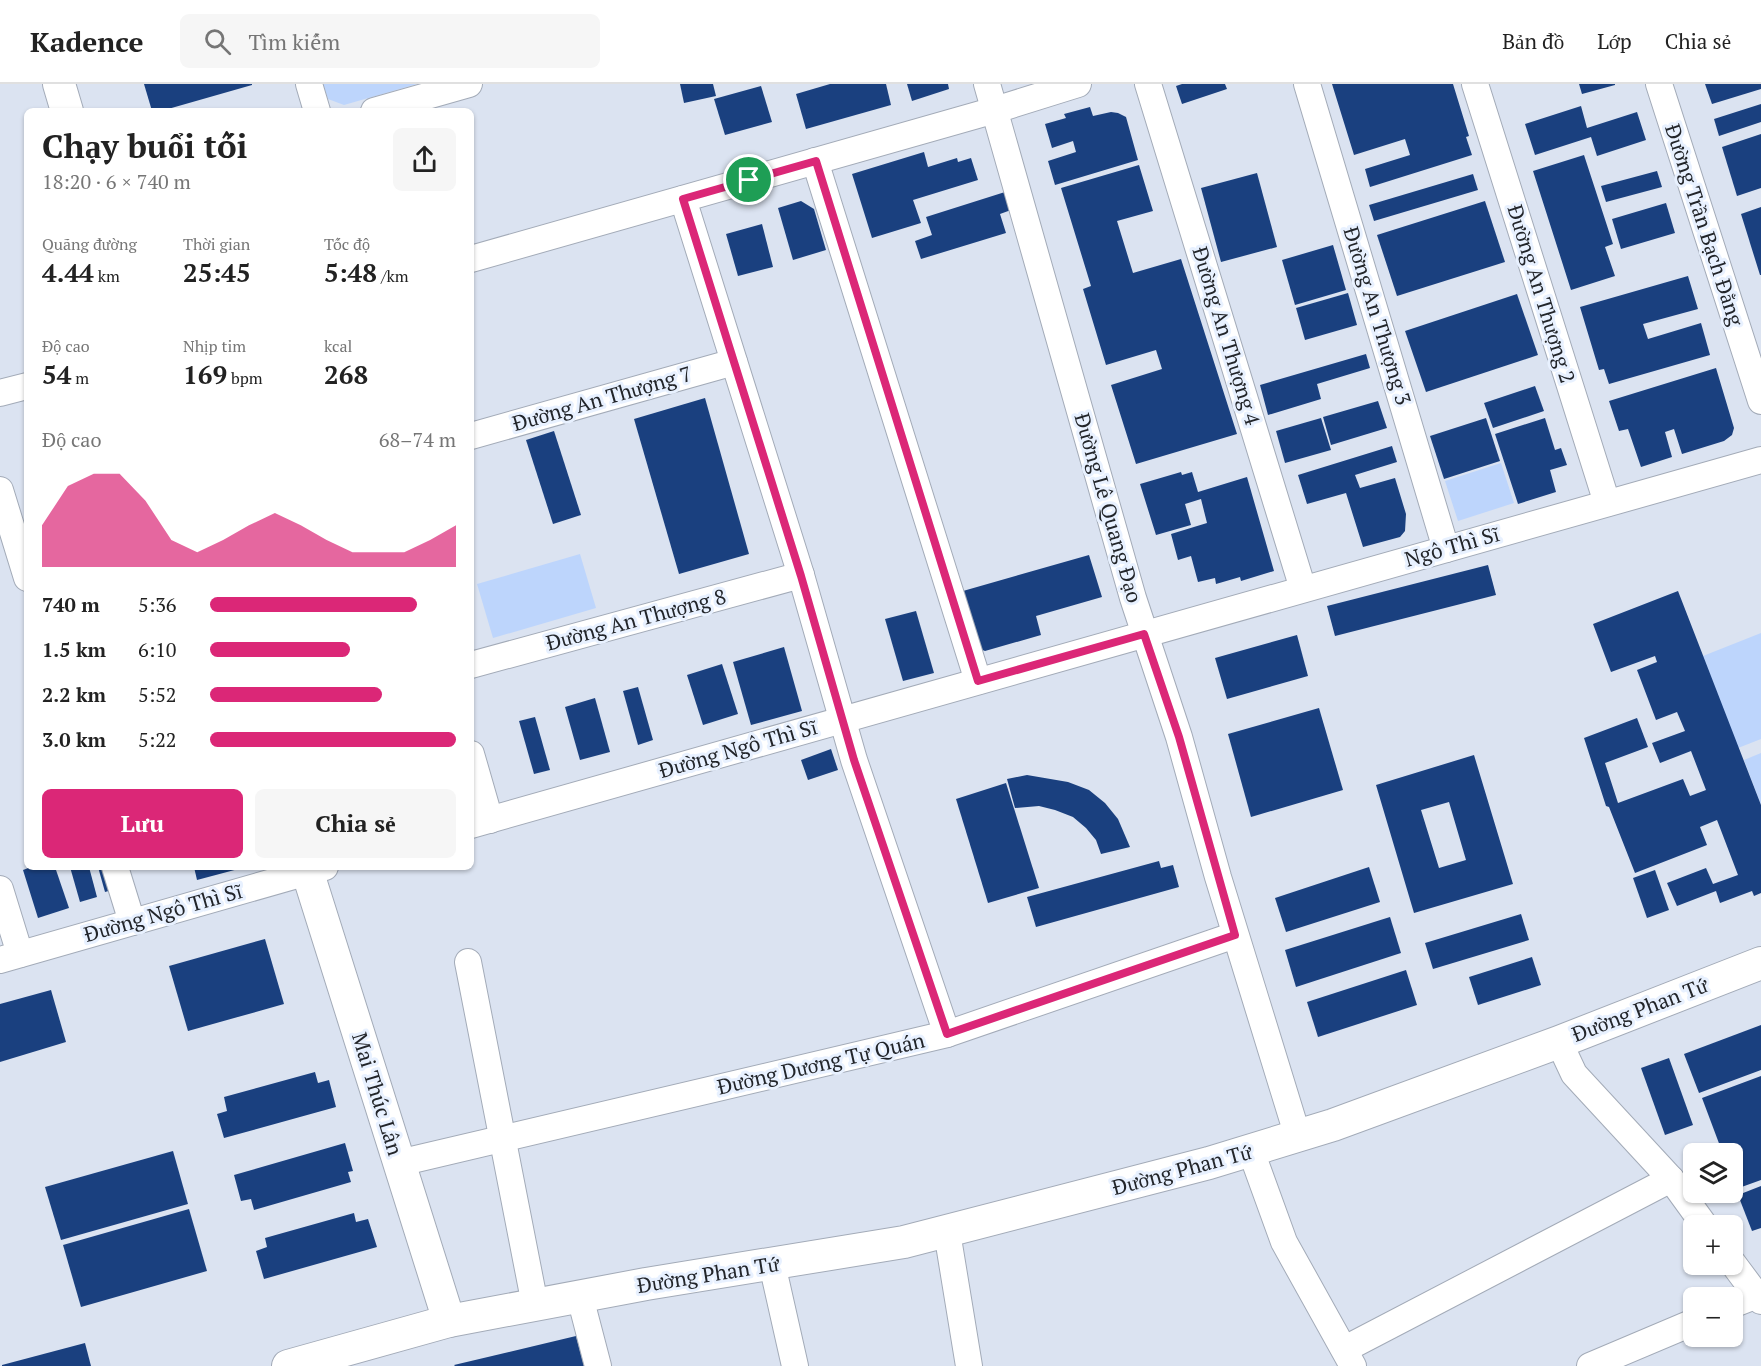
<!DOCTYPE html>
<html lang="vi">
<meta charset="utf-8">
<style>
body{margin:0;font-family:"PT Serif",serif;background:#f6f6f6;color:#222;height:100vh;display:flex;flex-direction:column;font-size:22px;white-space:nowrap}
*{box-sizing:border-box;margin:0}
p{font-size:20px;color:#767676}
.icon{flex:none;width:33px;height:33px;fill:none;stroke:currentColor;stroke-width:2;stroke-linecap:round;stroke-linejoin:round}
.map{position:relative;flex:1;overflow:hidden}
.details{position:absolute;left:24px;top:24px;width:450px;height:762px;display:flex;flex-direction:column;background:#fff;border-radius:9px;box-shadow:0 2px 4px #0004}
.details>*{flex:none}
.tools{position:absolute;left:1683px;top:1059px;display:grid;gap:12px}
.tools a{display:grid;place-items:center;width:60px;height:60px;border-radius:9px;background:#fff;box-shadow:0 2px 4px #0004;font-size:30px}
.pin{position:absolute;display:grid;place-items:center;width:51px;height:51px;color:#fff;margin:-26px;border:3px solid #fff;border-radius:50%;box-shadow:0 2px 6px #0007}
.round{display:grid;place-items:center;flex:none;width:63px;height:63px;border-radius:9px;background:#f6f6f6}
.headline{display:flex;align-items:center;justify-content:space-between;height:102px;padding:0 18px}
h1{font-size:33px;font-weight:700;line-height:45px}
.figures{display:grid;grid-template-columns:repeat(3,1fr);gap:9px;height:102px;padding:6px 18px}
.figures div{display:grid;align-content:center}
.figures b{font-size:26px;font-weight:700}
.figures small{font-size:16px;font-weight:400}
.figures p{font-size:16px}
.chart{height:168px;padding:12px 18px}
.chart p{display:flex;justify-content:space-between}
.chart svg{width:100%;height:108px;margin-top:6px;fill:#db2777;opacity:.7}
.button{display:flex;gap:12px;margin-top:auto;padding:12px 18px}
.button a{flex:1;height:69px;border-radius:9px;background:#db2777;color:#fff;font-size:24px;font-weight:700;line-height:69px;text-align:center}
.button a+a{background:#f6f6f6;color:#222}
ul{padding:0 18px;list-style:none;font-size:20px}
li{display:grid;grid-template-columns:96px 72px 1fr;align-items:center;height:45px}
li i{height:15px;border-radius:8px;background:#db2777}
header{display:flex;align-items:center;gap:36px;box-sizing:border-box;height:84px;padding:0 30px;background:#fff;border-bottom:2px solid #e0e0e0}
header strong{font-size:28px}
nav{display:flex;gap:33px;margin-inline-start:auto;font-size:21px}
.search{width:420px;height:54px;background:#f6f6f6;display:flex;align-items:center;gap:15px;box-sizing:border-box;padding:0 21px;border-radius:9px;color:#767676;font-size:22px}
.map>svg:first-child{display:block}
.green{fill:#bdd5fc}
.building{fill:#1a407f;fill-rule:evenodd}
.lines{fill:none;stroke-linecap:round;stroke-linejoin:round}
.minor-casing{stroke:#a3abb8;stroke-width:28}
.tertiary-casing{stroke:#a3abb8;stroke-width:34}
.minor{stroke:#fff;stroke-width:26}
.tertiary{stroke:#fff;stroke-width:32}
.route-casing{stroke:#fff;stroke-width:12}
.route{stroke:#db2777;stroke-width:8}
.labels{text-anchor:middle;stroke-width:6;stroke-linejoin:round;paint-order:stroke}
.street-label{font-size:21px;fill:#22252a;stroke:#e8f1ff}
</style>
<header>
<strong>Kadence</strong>
<div class="search"><svg class="icon" aria-label="search" viewBox="0 0 24 24"><circle cx="10" cy="10" r="6"/><path d="M15 15l6 6"/></svg>Tìm kiếm</div>
<nav><a>Bản đồ</a><a>Lớp</a><a>Chia sẻ</a></nav>
</header>
<div class="map">
<svg width="1761" height="1282" viewBox="0 0 1761 1282">
<rect width="100%" height="100%" fill="#dbe3f1"/>
<g class="green">
<path d="M323 0H417L344 21 328 15Z"/>
<path d="M1501 379 1514 419 1458 437 1445 397Z"/>
<path d="M580 470 596 524 493 554 477 500Z"/>
<path d="M1761 549V655L1738 664 1703 572Z"/>
<path d="M1761 669V721L1744 676Z"/>
</g>
<g class="building">
<path d="M144 0H252V1L161 27H152Z"/>
<path d="M680 0H713L716 12 684 19Z"/>
<path d="M830 0H886L891 21 806 45 796 10Z"/>
<path d="M907 0H948L949 5 912 17Z"/>
<path d="M1182 0H1225L1227 5 1182 20 1176 2Z"/>
<path d="M1332 0H1453L1469 52 1466 53 1472 71 1370 103 1365 85 1410 71 1405 55 1354 71Z"/>
<path d="M1579 0H1615V1L1582 10Z"/>
<path d="M1705 0H1761V5L1712 20Z"/>
<path d="M761 2 772 38 725 51 714 15Z"/>
<path d="M1761 20V38L1719 52 1714 35Z"/>
<path d="M1581 22 1587 44 1637 28 1646 56 1597 72 1591 53 1535 71 1525 40Z"/>
<path d="M1090 23 1093 32 1111 28 1118 29 1126 33 1138 76 1055 101 1048 77 1076 68 1073 57 1052 64 1045 40 1066 34 1064 30Z"/>
<path d="M1761 50V104L1737 112 1722 63Z"/>
<path d="M924 68 928 83 957 74 958 78 971 74 978 96 913 116 921 139 872 154 852 90Z"/>
<path d="M1584 71 1613 160 1605 163 1615 192 1571 206 1533 87Z"/>
<path d="M1139 81 1153 127 1117 137 1133 189 1181 175 1237 350 1136 380 1111 301 1162 285 1156 266 1106 281 1083 205 1091 202 1061 104Z"/>
<path d="M1657 87 1662 103 1606 118 1601 102Z"/>
<path d="M1257 89 1277 163 1221 178 1201 104Z"/>
<path d="M1473 90 1478 106 1374 137 1369 121Z"/>
<path d="M1005 108 1011 126 1000 130 1006 149 921 175 915 157 932 151 926 133Z"/>
<path d="M801 117 814 125 826 166 793 176 778 124Z"/>
<path d="M1485 117 1505 178 1397 212 1377 151Z"/>
<path d="M1666 119 1675 149 1621 165 1612 135Z"/>
<path d="M1761 123V191H1760L1741 130Z"/>
<path d="M762 140 773 183 738 192 726 150Z"/>
<path d="M1333 161 1346 206 1295 221 1282 176Z"/>
<path d="M1688 192 1698 225 1643 240 1648 255 1701 239 1710 271 1609 300 1604 285 1599 286 1580 223Z"/>
<path d="M1348 209 1357 241 1305 256 1296 224Z"/>
<path d="M1517 210 1538 271 1426 308 1405 247Z"/>
<path d="M1366 270 1370 284 1317 300 1321 315 1268 331 1260 301Z"/>
<path d="M1716 284 1734 344 1732 351 1724 357 1682 370 1674 345 1665 348 1672 373 1641 383 1628 345 1619 347 1609 317Z"/>
<path d="M1535 302 1544 327 1493 344 1484 319Z"/>
<path d="M705 314 749 470 679 490 634 335Z"/>
<path d="M1378 317 1387 344 1331 361 1323 333Z"/>
<path d="M1321 334 1331 366 1285 379 1276 347Z"/>
<path d="M1486 334 1500 377 1444 395 1430 352Z"/>
<path d="M1545 334 1555 366 1561 364 1567 381 1550 386 1556 408 1518 420 1495 350Z"/>
<path d="M554 347 581 431 553 440 526 356Z"/>
<path d="M1392 362 1397 378 1355 391 1360 404 1395 394 1406 430 1405 447 1400 453 1363 463 1346 409 1307 420 1298 391Z"/>
<path d="M1181 388 1182 391 1192 388 1198 408 1247 393 1274 487 1241 497 1240 493 1216 500 1215 494 1198 498 1191 472 1178 476 1171 450 1207 439 1201 415 1185 420 1191 441 1156 451 1140 400Z"/>
<path d="M1089 471 1102 513 1036 532 1041 551 985 567 980 565 963 507Z"/>
<path d="M1488 481 1496 511 1335 552 1327 522Z"/>
<path d="M1678 507 1761 721V809L1754 812 1752 807 1720 819 1716 807 1677 822 1667 799 1706 784 1713 800 1738 791 1717 736 1700 743 1707 761 1635 789 1609 723 1606 722 1584 654 1637 634 1648 663 1605 679 1618 719 1683 695 1690 712 1706 706 1691 667 1660 679 1652 659 1685 647 1677 628 1656 636 1637 586 1657 578 1655 572 1611 588 1593 540Z"/>
<path d="M916 527 934 589 903 597 885 535Z"/>
<path d="M1297 551 1308 592 1227 615 1215 574Z"/>
<path d="M784 563 802 627 751 641 733 578Z"/>
<path d="M722 580 738 630 703 641 687 591Z"/>
<path d="M638 603 653 656 638 661 623 607Z"/>
<path d="M595 614 610 668 580 676 565 623Z"/>
<path d="M1319 624 1343 706 1251 733 1228 650Z"/>
<path d="M535 633 550 686 534 690 519 637Z"/>
<path d="M831 665 838 686 808 696 801 676Z"/>
<path d="M1474 671 1513 800 1414 829 1376 701ZM1449 718 1466 776 1439 784 1421 726Z"/>
<path d="M1027 691 1068 698 1089 706 1105 719 1118 735 1130 763 1101 770 1096 756 1086 744 1073 733 1055 726 1039 722 1015 724 1007 695Z"/>
<path d="M1006 699 1039 804 988 819 956 715Z"/>
<path d="M1159 777 1161 784 1173 781 1179 803 1036 843 1027 813Z"/>
<path d="M31 783H55L69 824 38 834 23 786Z"/>
<path d="M70 783H89L97 813 80 818Z"/>
<path d="M98 783H113L119 804 105 808Z"/>
<path d="M194 783H242V784L197 796Z"/>
<path d="M1369 783 1380 818 1286 848 1275 814Z"/>
<path d="M1655 786 1669 826 1647 834 1633 794Z"/>
<path d="M1521 830 1529 856 1433 885 1425 859Z"/>
<path d="M1390 833 1401 869 1296 903 1285 866Z"/>
<path d="M265 855 284 920 188 947 169 882Z"/>
<path d="M1532 873 1541 901 1478 921 1469 893Z"/>
<path d="M1406 886 1417 921 1318 953 1307 918Z"/>
<path d="M51 906 66 958 0 978V920Z"/>
<path d="M1761 941V986L1699 1009 1684 970Z"/>
<path d="M1669 974 1693 1041 1665 1051 1641 984Z"/>
<path d="M315 988 318 999 329 996 336 1023 224 1054 217 1030 227 1027 224 1013Z"/>
<path d="M1761 992V1096L1736 1105 1732 1095V1070H1723L1702 1014Z"/>
<path d="M345 1059 353 1087 348 1088 351 1098 254 1126 251 1115 241 1117 234 1091Z"/>
<path d="M173 1067 188 1120 61 1156 45 1103Z"/>
<path d="M1761 1102V1144L1752 1147 1738 1111Z"/>
<path d="M189 1125 207 1187 81 1223 63 1161Z"/>
<path d="M354 1129 356 1138 368 1135 377 1163 264 1195 256 1167 267 1163 265 1154Z"/>
<path d="M576 1252 584 1282H455L454 1281Z"/>
<path d="M85 1259 91 1282H2V1281Z"/>
</g>
<g class="lines">
<g class="minor-casing">
<g id="minor">
<path d="M309 0 317 27"/>
<path d="M987 0 1133 514 1179 653 1218 793 1298 1053"/>
<path d="M1148 0 1303 505"/>
<path d="M1307 0 1446 465"/>
<path d="M1475 0 1607 419"/>
<path d="M1659 0 1761 317"/>
<path d="M374 27 469 0"/>
<path d="M815 77 978 597"/>
<path d="M683 115 801 491 854 676 947 950"/>
<path d="M471 175 995 26 1078 0"/>
<path d="M0 309 27 302"/>
<path d="M471 352 734 278"/>
<path d="M0 406 27 494"/>
<path d="M471 581 801 491"/>
<path d="M471 670 490 736"/>
<path d="M471 741 1761 376"/>
<path d="M115 783 132 838"/>
<path d="M0 805 20 870"/>
<path d="M0 876 325 783"/>
<path d="M468 878 535 1221"/>
<path d="M1559 958 1574 990 1671 1095 1705 1142"/>
<path d="M1251 1067 1284 1158 1353 1282"/>
<path d="M399 1079 947 950 1235 851"/>
<path d="M947 1148 969 1282"/>
<path d="M1732 1178 1761 1217"/>
<path d="M772 1180 795 1282"/>
<path d="M580 1213 598 1282"/>
<path d="M1732 1221 1757 1211"/>
<path d="M1345 1265 1671 1095"/>
<path d="M1590 1282 1694 1238"/>
</g>
</g>
<g class="tertiary-casing">
<g id="tertiary">
<path d="M59 0 67 27"/>
<path d="M306 783 449 1237"/>
<path d="M288 1282 449 1237 646 1200 904 1158 1209 1079 1333 1041 1559 958 1761 879"/>
</g>
</g>
<use href="#minor" class="minor"/>
<use href="#tertiary" class="tertiary"/>
</g>
<g class="lines">
<g class="route-casing">
<path id="route" d="M816 77 978 597 1144 550 1179 653 1235 851 947 950 854 676 801 492 683 115Z"/>
</g>
<use href="#route" class="route"/>
</g>
<g class="labels">
<g class="street-label">
<text transform="translate(1704 141) rotate(72)" y="7">Đường Trần Bạch Đằng</text>
<text transform="translate(1541 210) rotate(73)" y="7">Đường An Thượng 2</text>
<text transform="translate(1377 232) rotate(73)" y="7">Đường An Thượng 3</text>
<text transform="translate(1226 252) rotate(73)" y="7">Đường An Thượng 4</text>
<text transform="translate(602 315) rotate(-16)" y="7">Đường An Thượng 7</text>
<text transform="translate(1108 424) rotate(74)" y="7">Đường Lê Quang Đạo</text>
<text transform="translate(1452 463) rotate(-16)" y="7">Ngô Thì Sĩ</text>
<text transform="translate(636 536) rotate(-15)" y="7">Đường An Thượng 8</text>
<text transform="translate(738 665) rotate(-16)" y="7">Đường Ngô Thì Sĩ</text>
<text transform="translate(163 829) rotate(-16)" y="7">Đường Ngô Thì Sĩ</text>
<text transform="translate(1640 926) rotate(-21)" y="7">Đường Phan Tứ</text>
<text transform="translate(821 980) rotate(-13)" y="7">Đường Dương Tự Quán</text>
<text transform="translate(377 1010) rotate(73)" y="7">Mai Thúc Lân</text>
<text transform="translate(1182 1086) rotate(-15)" y="7">Đường Phan Tứ</text>
<text transform="translate(708 1191) rotate(-9)" y="7">Đường Phan Tứ</text>
</g>
</g>
</svg>
<div class="tools">
<a><svg class="icon" aria-label="layers" viewBox="0 0 24 24"><path d="M12 4l9 5-9 5-9-5zM3 14l9 5 9-5"/></svg></a>
<a>+</a>
<a>−</a>
</div>
<div class="pin" style="left:749px;top:96px;background:#1e9e55"><svg class="icon" aria-label="arrive" viewBox="0 0 24 24"><path d="M6 21V4h12l-3 4 3 4H6"/></svg></div>
<section class="details">
<div class="headline"><div><h1>Chạy buổi tối</h1><p>18:20 · 6 × 740 m</p></div><a class="round"><svg class="icon" aria-label="share" viewBox="0 0 24 24"><path d="M12 15V3M7 8l5-5 5 5M5 13v7h14v-7"/></svg></a></div>
<div class="figures">
<div><p>Quãng đường</p><b>4.44<small> km</small></b></div>
<div><p>Thời gian</p><b>25:45</b></div>
<div><p>Tốc độ</p><b>5:48<small> /km</small></b></div>
</div>
<div class="figures">
<div><p>Độ cao</p><b>54<small> m</small></b></div>
<div><p>Nhịp tim</p><b>169<small> bpm</small></b></div>
<div><p>kcal</p><b>268</b></div>
</div>
<div class="chart"><p><span>Độ cao</span>68–74 m</p>
<svg viewBox="0 0 160 44" preserveAspectRatio="none"><path d="M0 44V27L10 11L20 6L30 6L40 17L50 33L60 38L70 33L80 27L90 22L100 27L110 33L120 38L130 38L140 38L150 33L160 27V44z"/></svg>
</div>
<ul>
<li><b>740 m</b>5:36<i style="width:84%"></i></li>
<li><b>1.5 km</b>6:10<i style="width:57%"></i></li>
<li><b>2.2 km</b>5:52<i style="width:70%"></i></li>
<li><b>3.0 km</b>5:22<i style="width:100%"></i></li>
</ul>
<div class="button"><a>Lưu</a><a>Chia sẻ</a></div>
</section>
</div>
